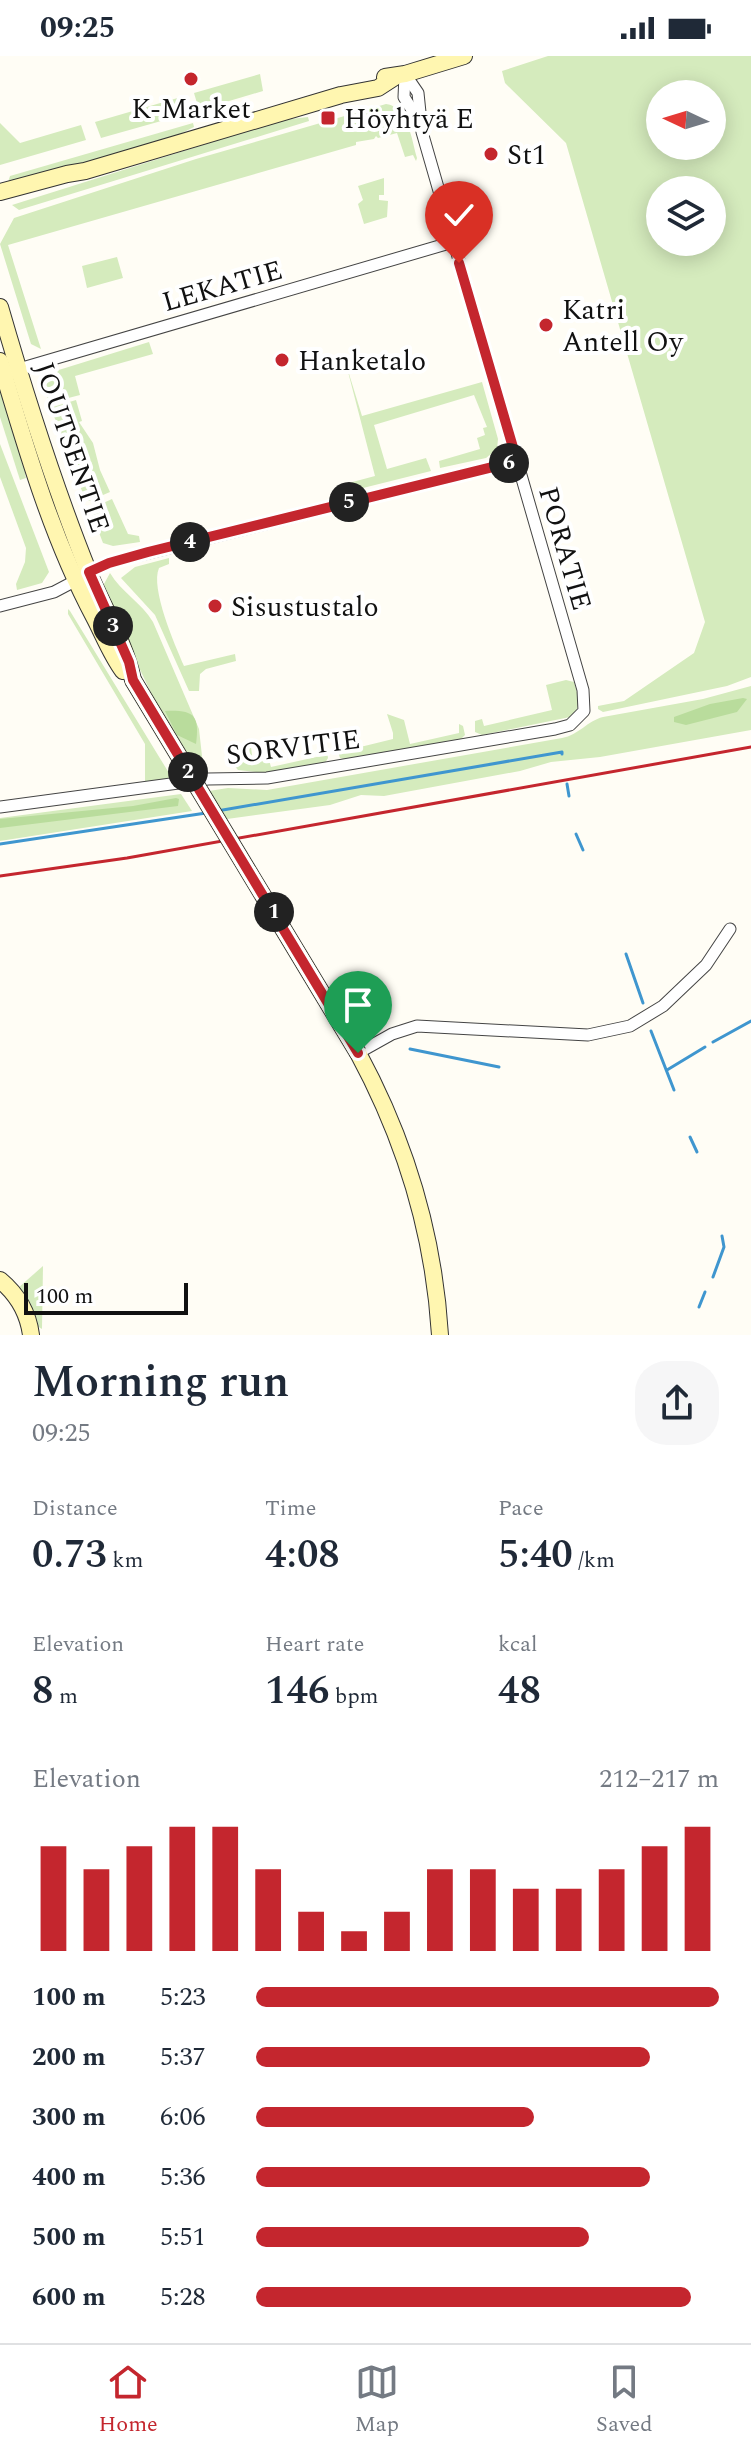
<!DOCTYPE html>
<meta charset="utf-8">
<style>
body{margin:0;font-family:Spectral,serif;background:#f6f6f7;color:#1f2937;height:100vh;display:flex;flex-direction:column;font-size:30px;white-space:nowrap}
*{box-sizing:border-box;margin:0}
p{font-size:26px;color:#747a83}
.icon{flex:none;width:44px;height:44px;fill:none;stroke:currentColor;stroke-width:2;stroke-linecap:round;stroke-linejoin:round}
.map{position:relative;height:1279px;overflow:hidden}
.panel{display:flex;flex-direction:column;background:#fff;flex:1}
.panel>*{flex:none}
.needle{width:52px;rotate:274deg}
.fabs{position:absolute;left:646px;top:24px;display:grid;gap:16px}
.fabs a{display:grid;place-items:center;width:80px;height:80px;border-radius:50%;background:#fff;box-shadow:0 4px 20px #0003;font-size:40px}
.scale{position:absolute;left:24px;bottom:20px;width:164px;box-sizing:border-box;padding-left:8px;border:4px solid #111;border-top:0;font-size:22px;line-height:28px;white-space:nowrap;color:#111;-webkit-text-stroke:6px #fff;paint-order:stroke}
.pin{position:absolute;display:grid;place-items:center;width:68px;height:68px;color:#fff;margin:-82px -34px;border-radius:50% 50% 50% 0;rotate:-45deg;box-shadow:0 0 8px #0007}
.pin .icon{rotate:45deg}
.km{position:absolute;width:40px;height:40px;margin:-20px;border-radius:50%;background:#222;color:#fff;font-size:22px;line-height:40px;text-align:center}
.round{display:grid;place-items:center;flex:none;width:84px;height:84px;border-radius:32px;background:#f6f6f7}
.summary{display:flex;align-items:center;justify-content:space-between;height:136px;padding:0 32px}
h1{font-size:44px;font-weight:600;line-height:60px}
.stats{display:grid;grid-template-columns:repeat(3,1fr);gap:12px;height:136px;padding:8px 32px}
.stats div{display:grid;align-content:center}
.stats b{font-size:40px;font-weight:600}
.stats small{font-size:22px;font-weight:400}
.stats p{font-size:22px}
.chart{height:224px;padding:16px 32px}
.chart p{display:flex;justify-content:space-between}
.chart svg{width:100%;height:144px;margin-top:8px;stroke:#c4262e;stroke-width:6}
ul{padding:0 32px;list-style:none;font-size:26px}
li{display:grid;grid-template-columns:128px 96px 1fr;align-items:center;height:60px}
li i{height:20px;border-radius:10px;background:#c4262e}
.status{display:flex;justify-content:space-between;align-items:center;height:56px;padding:0 40px;background:#fff;direction:ltr}
.status svg{height:22px;fill:currentColor}
.tabs{display:flex;justify-content:space-around;align-items:center;height:112px;border-top:2px solid #e0e1e3;background:#fff;font-size:22px;color:#747a83}
.tabs a{display:grid;justify-items:center;gap:4px}
.tabs .selected{color:#c4262e}
.map>svg:first-child{display:block}
.green{fill:#d5ebbd;fill-rule:evenodd}
.forest{fill:#b9dc9c}
.lines{fill:none;stroke-linecap:round;stroke-linejoin:round}
.stream{stroke:#3f96cf;stroke-width:3}
.street-casing{stroke:#444;stroke-width:13}
.secondary-casing{stroke:#333;stroke-width:18}
.street{stroke:#fff;stroke-width:11}
.secondary{stroke:#fff6b0;stroke-width:16}
.rail{stroke:#c4262e;stroke-width:3}
.secondary-bridge-casing{stroke:#333;stroke-width:18;stroke-linecap:butt}
.secondary-bridge{stroke:#fff6b0;stroke-width:16}
.route-casing{stroke:#fff;stroke-width:16}
.route{stroke:#c4262e;stroke-width:10}
.poi-dot{fill:#c4262e;stroke:#fff;stroke-width:3}
.labels{text-anchor:middle;stroke-width:8;stroke-linejoin:round;paint-order:stroke}
.poi-label{font-size:28px;fill:#111;stroke:#fff;text-anchor:start}
.street-label{font-size:28px;fill:#111;stroke:#fff}
</style>
<div class="status"><b>09:25</b><svg viewBox="0 0 49 12"><path d="M0 12V9h3v3zM5 12V6h3v6zM10 12V3h3v9zM15 12V0h3v12zM26 1h20v11H26zM47 4h2v5h-2z"/></svg></div>
<div class="map">
<svg width="751" height="1279" viewBox="0 0 751 1279">
<rect width="100%" height="100%" fill="#fffdf5"/>
<g class="green">
<path d="M548 0H751V621L727 630 603 656 598 653V650L624 645 694 597 705 566 566 87 505 27 502 15ZM660 38H712V90H660ZM660 134H712V186H660Z"/>
<path d="M260 18 263 35 199 54 194 37Z"/>
<path d="M181 41 186 58 101 82 95 66Z"/>
<path d="M386 48C408 50 412 85 417 102L416 105 413 99 405 101 397 77 378 82 376 80 374 83 356 86V89L8 189 41 293 31 288 0 188 14 162 196 103Z"/>
<path d="M308 61 309 65 19 154 12 149 282 64Z"/>
<path d="M0 67 20 87 81 69 86 84 0 109Z"/>
<path d="M193 67 194 71 170 83 7 129 10 120Z"/>
<path d="M384 122V139H379V144L388 145 387 161 364 168 358 148 363 144 358 130Z"/>
<path d="M117 201 123 222 87 232 82 210Z"/>
<path d="M149 286 153 298 75 320 80 339 49 347 43 326 49 317Z"/>
<path d="M346 308 362 360 482 326 498 383 497 393 486 402 440 412 439 405 480 393 477 382 485 379 483 372 487 371 474 339 374 369 387 413 426 402 431 415 347 436 345 428 375 420Z"/>
<path d="M0 321 20 388 26 422 20 424 0 361Z"/>
<path d="M76 344 82 365 79 366 93 387 100 414 110 436 89 445 85 443 52 355 53 351Z"/>
<path d="M0 388 49 516 42 527 17 534 16 528 25 506 26 492 0 421Z"/>
<path d="M112 443 128 478 139 480 140 486 113 490 103 487 90 453Z"/>
<path d="M169 502V508L159 512C150 532 175 589 184 610L235 598 236 605 206 613 200 618 199 635H189L155 559 121 522 135 511Z"/>
<path d="M110 517C121 536 142 547 153 566L199 673 204 718 199 719 153 641 105 540 104 528Z"/>
<path d="M68 553 70 555 172 722 145 726V688L68 558Z"/>
<path d="M566 624 574 626C578 640 583 651 570 661L482 679 475 676V665L482 663 484 670 552 654 546 629Z"/>
<path d="M751 630V674L600 701 551 706 520 715 384 740 361 739 330 749 227 763 209 735 228 732 267 734 562 682C579 679 587 665 603 661L703 643Z"/>
<path d="M387 658 404 664 410 688 459 677V668L463 670 465 679 461 683 344 703 340 702 337 692 340 688 344 695 393 683V677Z"/>
<path d="M251 691 253 707 269 704 271 711 321 700 320 693H323L327 695 328 702 325 707 266 717 238 714 232 707 231 696Z"/>
<path d="M181 738 192 755 0 785V762Z"/>
<path d="M43 1210 42 1273 34 1268 18 1232Z"/>
</g>
<g class="forest">
<path d="M743 642 747 643 737 656 686 669 674 666V661L710 648Z"/>
<path d="M165 655C193 654 200 658 196 688L177 679Z"/>
<path d="M176 742 179 743 178 750 0 772V763L133 750Z"/>
</g>
<g class="lines">
<g class="stream">
<path d="M567 728 569 740"/>
<path d="M217 755 562 696V698"/>
<path d="M576 778 583 794"/>
<path d="M0 788 206 757"/>
<path d="M626 898 643 947"/>
<path d="M651 975 674 1034"/>
<path d="M713 986 751 965"/>
<path d="M410 993 499 1011"/>
<path d="M667 1014 705 991"/>
<path d="M690 1081 697 1096"/>
<path d="M713 1221 724 1191 722 1180"/>
<path d="M699 1251 705 1236"/>
</g>
<g class="street-casing">
<g id="street">
<path d="M405 19 404 41 419 65"/>
<path d="M12 315 453 186"/>
<path d="M0 550 54 536 109 507 517 405"/>
<path d="M0 751 208 723 267 722 555 673 570 669 584 655 583 634 422 76 418 37 405 18"/>
<path d="M358 997 392 978 417 970 588 979 630 970 663 950 706 909 730 873"/>
</g>
</g>
<g class="secondary-casing">
<g id="secondary">
<path d="M385 21 405 18 464 0"/>
<path d="M0 136 67 118 85 115 341 39 378 32 395 21"/>
<path d="M0 251C26 341 54 430 89 517 104 553 125 587 133 624"/>
<path d="M0 305C26 392 51 480 94 561 103 578 111 599 123 615"/>
<path d="M358 997C405 1084 434 1180 440 1279"/>
<path d="M0 1224C18 1239 28 1256 31 1279"/>
</g>
</g>
<use href="#street" class="street"/>
<use href="#secondary" class="secondary"/>
<path class="rail" d="M0 820 127 802 751 691"/>
<g class="secondary-bridge-casing">
<path id="secondary-bridge" d="M133 624 358 997"/>
</g>
<use href="#secondary-bridge" class="secondary-bridge"/>
</g>
<g class="lines">
<g class="route-casing">
<path id="route" d="M358 997 133 624 129 606 89 516 109 507 148 496 517 405 459 207"/>
</g>
<use href="#route" class="route"/>
</g>
<g class="poi-dot">
<circle cx="191" cy="23" r="8"/>
<rect x="320" y="54" width="16" height="16" rx="4"/>
<circle cx="491" cy="98" r="8"/>
<circle cx="546" cy="269" r="8"/>
<circle cx="282" cy="304" r="8"/>
<circle cx="215" cy="550" r="8"/>
</g>
<g class="labels">
<g class="poi-label">
<text x="191" y="62" text-anchor="middle">K-Market</text>
<text x="344" y="72">Höyhtyä E</text>
<text x="507" y="108">St1</text>
<text x="562" y="263">Katri<tspan x="562" dy="32">Antell Oy</tspan></text>
<text x="298" y="314">Hanketalo</text>
<text x="231" y="560">Sisustustalo</text>
</g>
<g class="street-label">
<text transform="translate(222 229) rotate(-16)" y="10">LEKATIE</text>
<text transform="translate(73 391) rotate(71)" y="10">JOUTSENTIE</text>
<text transform="translate(566 492) rotate(74)" y="10">PORATIE</text>
<text transform="translate(293 690) rotate(-7)" y="10">SORVITIE</text>
</g>
</g>
</svg>
<div class="fabs">
<a><svg class="needle" viewBox="-14 -14 28 28"><path d="M0-13l5 13h-10z" fill="#e53935"/><path d="M0 13l5-13h-10z" fill="#747a83"/></svg></a>
<a><svg class="icon" aria-label="layers" viewBox="0 0 24 24"><path d="M12 4l9 5-9 5-9-5zM3 14l9 5 9-5"/></svg></a>
</div>
<div class="scale">100 m</div>
<div class="pin" style="left:358px;top:997px;background:#1e9e55"><svg class="icon" aria-label="arrive" viewBox="0 0 24 24"><path d="M6 21V4h12l-3 4 3 4H6"/></svg></div>
<div class="pin" style="left:459px;top:207px;background:#d93025"><svg class="icon" aria-label="check" viewBox="0 0 24 24"><path d="M5 12l5 5 9-10"/></svg></div>
<b class="km" style="left:274px;top:856px">1</b>
<b class="km" style="left:188px;top:716px">2</b>
<b class="km" style="left:113px;top:570px">3</b>
<b class="km" style="left:190px;top:486px">4</b>
<b class="km" style="left:349px;top:446px">5</b>
<b class="km" style="left:509px;top:407px">6</b>
</div>
<section class="panel">
<div class="summary"><div><h1>Morning run</h1><p>09:25</p></div><a class="round"><svg class="icon" aria-label="share" viewBox="0 0 24 24"><path d="M12 15V3M7 8l5-5 5 5M5 13v7h14v-7"/></svg></a></div>
<div class="stats">
<div><p>Distance</p><b>0.73<small> km</small></b></div>
<div><p>Time</p><b>4:08</b></div>
<div><p>Pace</p><b>5:40<small> /km</small></b></div>
</div>
<div class="stats">
<div><p>Elevation</p><b>8<small> m</small></b></div>
<div><p>Heart rate</p><b>146<small> bpm</small></b></div>
<div><p>kcal</p><b>48</b></div>
</div>
<div class="chart"><p><span>Elevation</span>212–217 m</p>
<svg viewBox="0 0 160 44" preserveAspectRatio="none"><path d="M5 44V12M15 44V19M25 44V12M35 44V6M45 44V6M55 44V19M65 44V32M75 44V38M85 44V32M95 44V19M105 44V19M115 44V25M125 44V25M135 44V19M145 44V12M155 44V6"/></svg>
</div>
<ul>
<li><b>100 m</b>5:23<i style="width:100%"></i></li>
<li><b>200 m</b>5:37<i style="width:85%"></i></li>
<li><b>300 m</b>6:06<i style="width:60%"></i></li>
<li><b>400 m</b>5:36<i style="width:85%"></i></li>
<li><b>500 m</b>5:51<i style="width:72%"></i></li>
<li><b>600 m</b>5:28<i style="width:94%"></i></li>
</ul>
</section>
<nav class="tabs">
<a class="selected"><svg class="icon" aria-label="home" viewBox="0 0 24 24"><path d="M3 11l9-7 9 7M6 9v11h12V9"/></svg>Home</a>
<a><svg class="icon" aria-label="map" viewBox="0 0 24 24"><path d="M3 6l6-2 6 2 6-2v14l-6 2-6-2-6 2zM9 4v14M15 6v14"/></svg>Map</a>
<a><svg class="icon" aria-label="saved" viewBox="0 0 24 24"><path d="M7 4h10v16l-5-4-5 4z"/></svg>Saved</a>
</nav>
